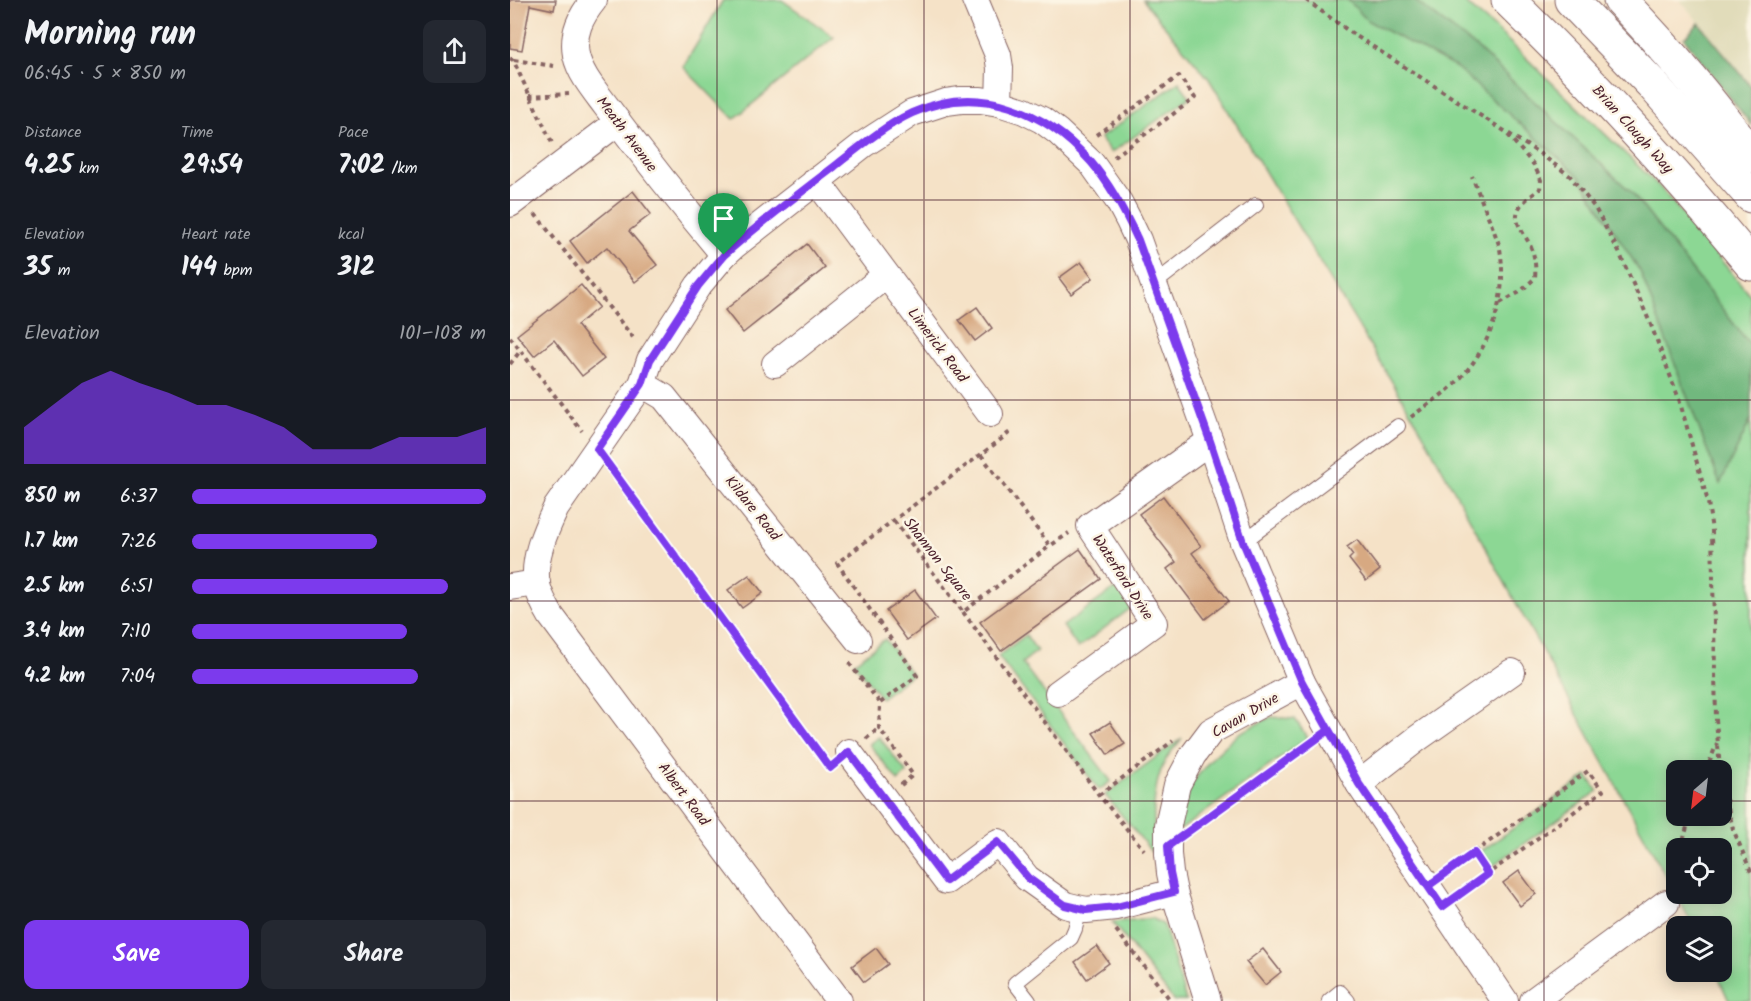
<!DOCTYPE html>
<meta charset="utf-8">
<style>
body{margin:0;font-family:Kalam,sans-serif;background:#242831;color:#f1f3f6;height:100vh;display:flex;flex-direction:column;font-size:22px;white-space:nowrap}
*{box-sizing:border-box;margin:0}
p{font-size:20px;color:#9ea1a6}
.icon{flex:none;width:33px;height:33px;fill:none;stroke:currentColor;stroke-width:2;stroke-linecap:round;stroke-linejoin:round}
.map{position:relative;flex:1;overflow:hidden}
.details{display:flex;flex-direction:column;background:#171b24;width:510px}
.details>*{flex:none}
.needle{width:39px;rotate:208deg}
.controls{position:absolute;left:1156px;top:760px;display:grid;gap:12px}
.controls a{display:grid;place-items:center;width:66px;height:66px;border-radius:12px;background:#171b24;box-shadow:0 3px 15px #0003;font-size:30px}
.pin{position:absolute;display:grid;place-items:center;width:51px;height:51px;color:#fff;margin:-62px -26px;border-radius:50% 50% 50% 0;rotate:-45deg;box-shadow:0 0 6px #0007}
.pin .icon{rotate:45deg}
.round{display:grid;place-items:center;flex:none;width:63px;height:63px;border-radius:12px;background:#242831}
.headline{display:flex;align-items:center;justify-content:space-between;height:102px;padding:0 24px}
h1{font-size:33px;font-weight:600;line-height:45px}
.metrics{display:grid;grid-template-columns:repeat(3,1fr);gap:9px;height:102px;padding:6px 24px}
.metrics div{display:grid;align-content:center}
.metrics b{font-size:26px;font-weight:600}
.metrics small{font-size:16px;font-weight:400}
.metrics p{font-size:16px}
.chart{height:168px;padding:12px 24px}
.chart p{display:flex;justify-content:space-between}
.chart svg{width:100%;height:108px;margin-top:6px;fill:#7c3aed;opacity:.7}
.button{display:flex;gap:12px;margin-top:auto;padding:12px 24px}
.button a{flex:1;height:69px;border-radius:12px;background:#7c3aed;color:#fff;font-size:24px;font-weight:600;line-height:69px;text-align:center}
.button a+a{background:#242831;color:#f1f3f6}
ul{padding:0 24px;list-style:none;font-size:20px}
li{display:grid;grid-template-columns:96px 72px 1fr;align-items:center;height:45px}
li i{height:15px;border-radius:8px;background:#7c3aed}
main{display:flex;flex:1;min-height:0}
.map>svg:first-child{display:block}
.built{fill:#e1dcba}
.green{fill:#8cd794;stroke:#6b7b60;stroke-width:1.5;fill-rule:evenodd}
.forest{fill:#71b87e;stroke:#5e6c54;stroke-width:1.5}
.building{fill:#d7a982}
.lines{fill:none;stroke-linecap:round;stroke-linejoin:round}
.lane-casing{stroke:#866362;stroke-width:16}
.street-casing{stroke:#866362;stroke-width:28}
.highway-casing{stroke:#866362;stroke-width:35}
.path{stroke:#866362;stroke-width:4;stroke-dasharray:4.5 4.5;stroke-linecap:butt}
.lane{stroke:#fff;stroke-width:14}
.street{stroke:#fff;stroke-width:26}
.highway{stroke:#fff;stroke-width:33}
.route-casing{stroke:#fff;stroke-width:12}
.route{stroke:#7c3aed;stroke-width:8}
.grid{fill:none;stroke:#4a1f2b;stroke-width:1.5;stroke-opacity:0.55}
.labels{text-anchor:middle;stroke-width:5;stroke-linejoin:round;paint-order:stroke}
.street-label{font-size:15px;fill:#4a1f2b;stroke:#fcf5e5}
</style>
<main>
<section class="details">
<div class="headline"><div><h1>Morning run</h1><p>06:45 · 5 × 850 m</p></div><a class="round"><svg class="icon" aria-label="share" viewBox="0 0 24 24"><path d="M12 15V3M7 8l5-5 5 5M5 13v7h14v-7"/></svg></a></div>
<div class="metrics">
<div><p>Distance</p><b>4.25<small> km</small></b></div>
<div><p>Time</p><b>29:54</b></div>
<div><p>Pace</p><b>7:02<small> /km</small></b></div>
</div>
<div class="metrics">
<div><p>Elevation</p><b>35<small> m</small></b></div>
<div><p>Heart rate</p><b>144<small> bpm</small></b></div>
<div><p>kcal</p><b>312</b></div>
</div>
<div class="chart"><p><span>Elevation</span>101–108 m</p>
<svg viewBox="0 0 160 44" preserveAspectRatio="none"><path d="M0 44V29L10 20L20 11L30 6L40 11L50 15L60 20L70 20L80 24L90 29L100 38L110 38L120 38L130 33L140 33L150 33L160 29V44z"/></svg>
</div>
<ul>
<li><b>850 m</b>6:37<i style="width:100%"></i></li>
<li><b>1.7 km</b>7:26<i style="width:63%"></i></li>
<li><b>2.5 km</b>6:51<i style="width:87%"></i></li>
<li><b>3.4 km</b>7:10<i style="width:73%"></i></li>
<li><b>4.2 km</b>7:04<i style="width:77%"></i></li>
</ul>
<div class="button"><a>Save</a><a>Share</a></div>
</section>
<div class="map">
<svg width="1241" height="1001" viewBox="0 0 1241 1001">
<rect width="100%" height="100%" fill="#fcf5e5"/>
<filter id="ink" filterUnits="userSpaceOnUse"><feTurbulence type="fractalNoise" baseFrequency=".0167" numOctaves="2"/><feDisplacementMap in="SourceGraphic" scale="12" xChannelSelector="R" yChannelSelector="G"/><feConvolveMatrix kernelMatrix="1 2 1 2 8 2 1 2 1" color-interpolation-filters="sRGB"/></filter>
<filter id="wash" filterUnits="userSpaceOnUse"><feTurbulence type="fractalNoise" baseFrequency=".008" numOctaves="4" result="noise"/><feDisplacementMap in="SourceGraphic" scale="24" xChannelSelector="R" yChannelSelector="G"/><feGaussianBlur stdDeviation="1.35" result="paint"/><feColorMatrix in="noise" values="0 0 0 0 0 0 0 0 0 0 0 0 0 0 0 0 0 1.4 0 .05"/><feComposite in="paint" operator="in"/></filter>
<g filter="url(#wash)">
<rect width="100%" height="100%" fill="#f5e2c7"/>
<path class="built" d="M1170 0H1241V86L1222 62Z"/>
<g class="green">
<path d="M213 0H272L324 37 224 119 173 67Z"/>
<path d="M633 0H838L858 21 947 68 1069 176 1130 271 1210 483 1241 419V1001H1219L1206 972H1212V927H1184L907 423 699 79ZM1167 771H1212V816H1167ZM1167 849H1212V894H1167Z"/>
<path d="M904 0H952L986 29 1149 186 1241 296V346L1121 192 967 48Z"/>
<path d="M669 82 680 97 601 153 590 138Z"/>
<path d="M611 584 625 605 568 648 553 626Z"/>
<path d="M516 635 527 651 512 663 601 781 589 790 488 656Z"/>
<path d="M375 639 402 674 371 698 344 663Z"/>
<path d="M761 717 785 719 798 738 666 833 673 806 682 783 701 759 729 733Z"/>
<path d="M369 737 397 773 388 781 359 744Z"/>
<path d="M672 738C668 744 662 750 658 756 640 785 643 825 646 857L595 795Z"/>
<path d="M1077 776 1088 791 981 867 970 852Z"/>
<path d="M642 918 654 925 676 1001H664L602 922Z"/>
</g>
<g class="forest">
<path d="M838 0H904L967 48 1121 192 1241 346V419L1210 484 1130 271 1069 176 947 68 858 21Z"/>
<path d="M1189 23 1241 86V125L1174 38Z"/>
</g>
<g id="blocks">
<g class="building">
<path d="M0 0H46L44 10 20 5 12 50 0 48Z"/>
<path d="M123 191 141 214 119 231 147 265 125 282 97 247 77 263 60 241Z"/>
<path d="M297 244 315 268 233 333 215 310Z"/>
<path d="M571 262 583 278 561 294 549 278Z"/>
<path d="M71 285 89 307 67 325 94 359 72 376 44 340 24 356 7 335Z"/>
<path d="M467 307 482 328 465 341 449 320Z"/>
<path d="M653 496 691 546 682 553 719 601 695 619 657 569 666 562 629 514Z"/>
<path d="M847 540 870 570 856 581 839 559 843 555 837 547Z"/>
<path d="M570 549 591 579 491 651 470 622Z"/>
<path d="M239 575 253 593 232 608 218 590Z"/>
<path d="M405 590 426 619 397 640 376 611Z"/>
<path d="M600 722 615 744 598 755 583 733Z"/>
<path d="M1009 871 1026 894 1010 906 993 883Z"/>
<path d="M587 946 599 963 577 979 565 962Z"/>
<path d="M366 948 378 964 354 982 342 966Z"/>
<path d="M753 949 771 972 755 985 736 962Z"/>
</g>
</g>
</g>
<g filter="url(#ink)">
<use href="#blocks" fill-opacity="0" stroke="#866362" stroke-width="1.5"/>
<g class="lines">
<g class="lane-casing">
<g id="lane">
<path d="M644 284 746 205"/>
<path d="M733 542 888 426"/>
<path d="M519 1001 505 983 561 938 565 929 570 908"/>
<path d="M819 1001 830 992 838 1001"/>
</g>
</g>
<g class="street-casing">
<g id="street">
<path d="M84 0C71 16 62 33 66 55 70 74 85 91 96 106 134 157 173 206 214 255"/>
<path d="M465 0 488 55 490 68 489 103"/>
<path d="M306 180 480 414"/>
<path d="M0 204 108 122"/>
<path d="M265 364 376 275"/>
<path d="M132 384 154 397 348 640"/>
<path d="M0 587 27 583"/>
<path d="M548 693 644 623 580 526 700 441"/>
<path d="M339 752 436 881 488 842 517 878 555 905 576 910 606 907 664 892"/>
<path d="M849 784 908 738 1002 672"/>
<path d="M329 1001 41 616C35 606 30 597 27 585 22 560 35 531 46 508L132 384 140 360 188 286 214 255 225 245 354 144 402 113 436 102 451 100H471L489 103 514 111 532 120 548 132 582 164 609 202 619 221 628 240 700 441 733 542 792 682 849 784 995 1001"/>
<path d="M698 1001 664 892 660 873 658 854V825L667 785 683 755 701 731 792 682"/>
<path d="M1023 1001 1156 903"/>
</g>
</g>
<g class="highway-casing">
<g id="highway">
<path d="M998 0C1084 84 1165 172 1241 264"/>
<path d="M1061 0 1141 83 1241 196"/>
<path d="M1110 0C1157 49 1202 101 1241 156"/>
</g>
</g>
<g class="path">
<path d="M796 0 840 32 1032 155 1060 176 1085 208 1109 252 1141 325 1169 399 1198 502 1202 531 1206 719 1210 771"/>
<path d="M0 58 3 60 42 143"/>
<path d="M4 60 44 66"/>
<path d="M19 96 59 94"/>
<path d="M586 135 669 76 685 98 604 157"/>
<path d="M25 214 125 340"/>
<path d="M990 303 1010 292 1025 278C1026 266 1025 256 1020 245 1014 232 1000 220 1011 205 1016 199 1024 194 1030 189L1031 180 1024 165 998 135"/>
<path d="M0 337 72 431"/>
<path d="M0 364 11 350"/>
<path d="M901 417C913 408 926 399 938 390 978 356 999 300 990 249 989 243 986 237 984 231 977 213 969 195 962 176"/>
<path d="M471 455 540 546 559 533"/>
<path d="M101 468 316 762"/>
<path d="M384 521 453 612 540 546"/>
<path d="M453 612 589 795 634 850"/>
<path d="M339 663 370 703"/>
<path d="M356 739 369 728"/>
<path d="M1196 771 1207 743"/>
<path d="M1212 782 1223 829 1241 872"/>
<path d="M391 785 403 775 369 728 370 703 407 676 327 563 498 434 495 430"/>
<path d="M589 795 663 741"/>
<path d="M681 829 799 744"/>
<path d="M1171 849 1180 816"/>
<path d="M964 853 978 874"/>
<path d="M935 873 1078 771 1093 791 950 894"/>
<path d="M1162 881 1167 862"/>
<path d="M606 930 661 1001"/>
</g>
<use href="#lane" class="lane"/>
<use href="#street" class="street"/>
<use href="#highway" class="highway"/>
</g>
</g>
<g class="lines" filter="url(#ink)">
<g class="route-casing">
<path id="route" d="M214 255 188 286 166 320 140 360 132 384 87 449 320 768 339 752 436 881 488 842 518 878 555 905 576 910 606 907 664 892 660 873 658 846 819 730 849 784 918 886 964 853 978 874 932 907 849 784 792 682 733 542 700 441 628 240C616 214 600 184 581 162 536 111 469 82 402 113 374 126 348 148 324 167 287 195 249 224 214 255"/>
</g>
<use href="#route" class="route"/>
</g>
<path class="grid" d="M207 0V1001M414 0V1001M620 0V1001M827 0V1001M1034 0V1001M0 200H1241M0 400H1241M0 601H1241M0 801H1167M1212 801H1241"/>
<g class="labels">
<g class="street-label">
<text transform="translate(1123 129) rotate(48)" y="5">Brian Clough Way</text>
<text transform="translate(117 134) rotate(53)" y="5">Meath Avenue</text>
<text transform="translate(428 345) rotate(53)" y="5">Limerick Road</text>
<text transform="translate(243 508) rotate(51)" y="5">Kildare Road</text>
<text transform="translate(428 559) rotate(52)" y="5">Shannon Square</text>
<text transform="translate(613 577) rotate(57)" y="5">Waterford Drive</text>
<text transform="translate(735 715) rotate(-30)" y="5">Cavan Drive</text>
<text transform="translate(174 794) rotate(53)" y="5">Albert Road</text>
</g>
</g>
</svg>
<div class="controls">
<a><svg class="needle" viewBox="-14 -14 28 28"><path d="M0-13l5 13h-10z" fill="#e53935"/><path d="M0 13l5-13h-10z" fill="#9ea1a6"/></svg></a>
<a><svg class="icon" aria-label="locate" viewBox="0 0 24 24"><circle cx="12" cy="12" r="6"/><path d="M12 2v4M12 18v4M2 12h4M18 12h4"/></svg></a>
<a><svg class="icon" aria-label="layers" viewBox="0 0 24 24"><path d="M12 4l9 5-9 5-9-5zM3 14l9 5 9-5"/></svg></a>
</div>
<div class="pin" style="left:214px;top:255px;background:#1e9e55"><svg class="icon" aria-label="arrive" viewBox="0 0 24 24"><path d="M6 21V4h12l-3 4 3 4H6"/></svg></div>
</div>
</main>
